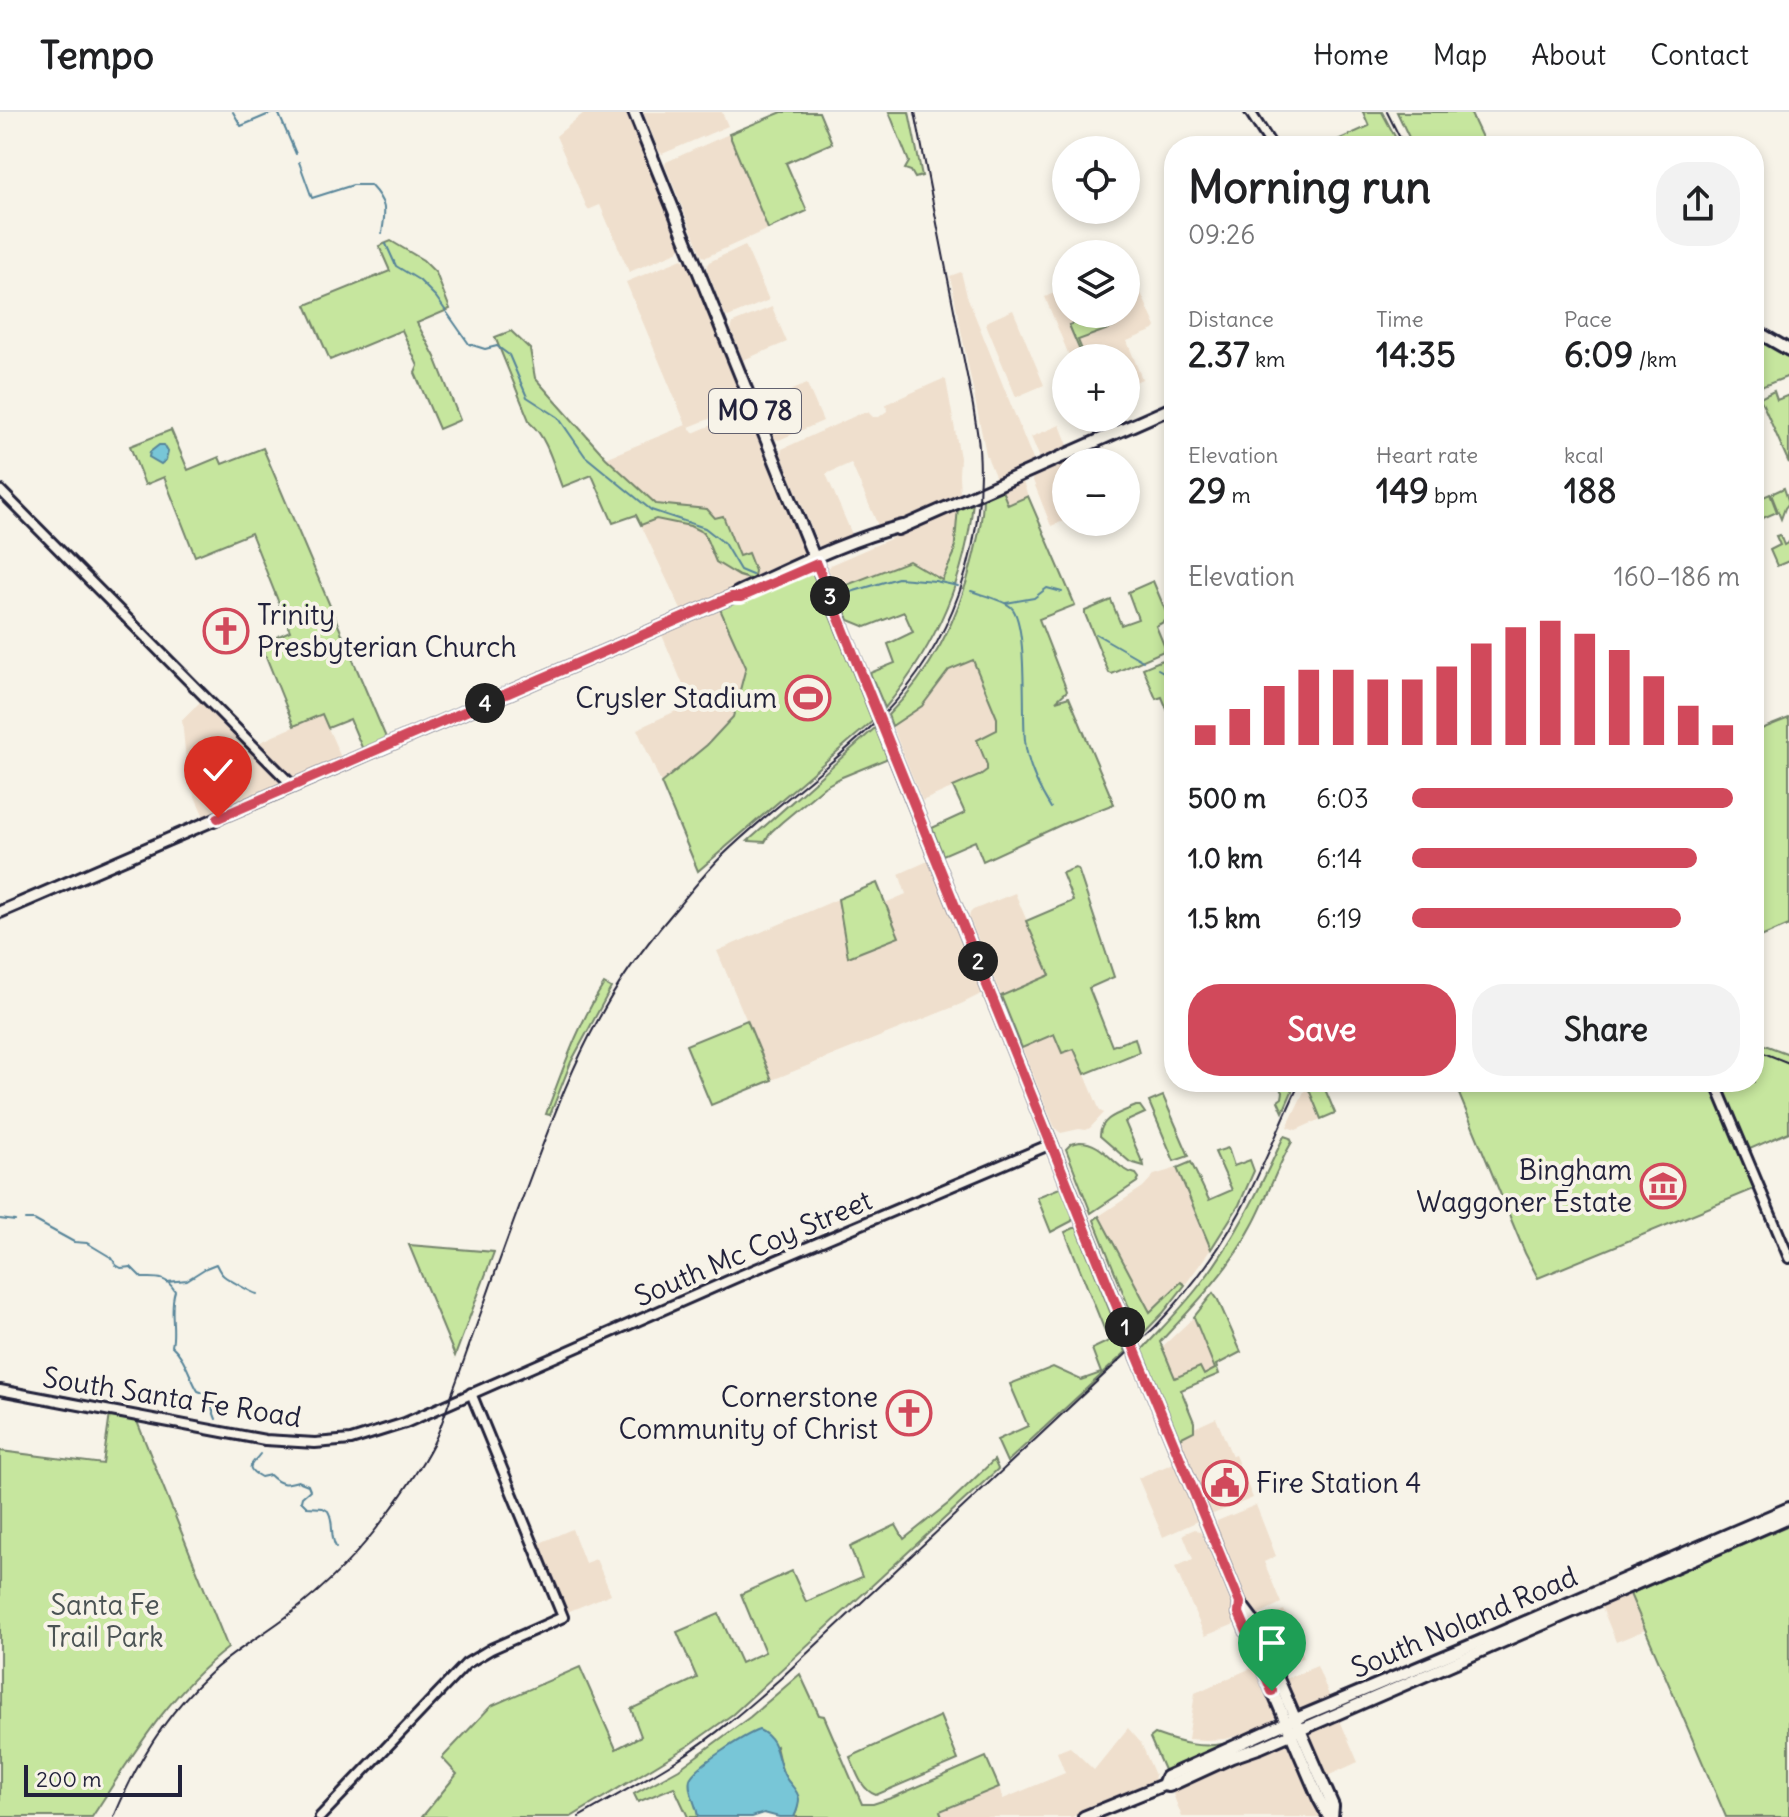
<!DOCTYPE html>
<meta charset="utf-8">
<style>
body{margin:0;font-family:Delius,sans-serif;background:#f2f2f2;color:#202124;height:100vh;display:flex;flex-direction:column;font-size:30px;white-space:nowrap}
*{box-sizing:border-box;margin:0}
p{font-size:26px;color:#757577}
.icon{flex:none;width:44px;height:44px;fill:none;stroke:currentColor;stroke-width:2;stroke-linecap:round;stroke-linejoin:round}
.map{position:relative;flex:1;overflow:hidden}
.panel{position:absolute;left:1164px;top:24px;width:600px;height:956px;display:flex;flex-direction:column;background:#fff;border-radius:32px;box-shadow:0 4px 12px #0003}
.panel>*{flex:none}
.controls{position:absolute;left:1052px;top:24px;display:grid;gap:16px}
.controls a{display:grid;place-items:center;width:88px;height:88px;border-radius:50%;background:#fff;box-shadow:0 4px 12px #0003;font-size:40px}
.scale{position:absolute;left:24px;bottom:20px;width:158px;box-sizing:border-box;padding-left:8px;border:4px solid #22223b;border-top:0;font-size:22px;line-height:28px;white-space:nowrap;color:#22223b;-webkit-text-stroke:6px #f7f3e8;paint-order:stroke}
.pin{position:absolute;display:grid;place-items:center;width:68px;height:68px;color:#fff;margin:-82px -34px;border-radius:50% 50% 50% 0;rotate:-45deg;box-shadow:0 0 8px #0007}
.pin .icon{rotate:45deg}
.km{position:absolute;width:40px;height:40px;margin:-20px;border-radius:50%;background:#222;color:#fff;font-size:22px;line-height:40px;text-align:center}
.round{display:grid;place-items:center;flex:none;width:84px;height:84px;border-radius:32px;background:#f2f2f2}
.overview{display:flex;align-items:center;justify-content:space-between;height:136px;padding:0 24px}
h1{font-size:44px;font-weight:800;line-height:60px}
.figures{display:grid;grid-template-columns:repeat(3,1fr);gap:12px;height:136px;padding:8px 24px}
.figures div{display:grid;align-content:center}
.figures b{font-size:34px;font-weight:800}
.figures small{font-size:22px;font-weight:400}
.figures p{font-size:22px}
.chart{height:224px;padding:16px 24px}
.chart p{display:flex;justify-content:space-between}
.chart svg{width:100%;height:144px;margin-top:8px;stroke:#d1495b;stroke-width:6}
.button{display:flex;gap:16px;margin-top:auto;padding:16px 24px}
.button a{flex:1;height:92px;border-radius:32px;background:#d1495b;color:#fff;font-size:32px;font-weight:800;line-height:92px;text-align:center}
.button a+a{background:#f2f2f2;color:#202124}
ul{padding:0 24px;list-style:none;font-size:26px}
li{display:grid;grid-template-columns:128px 96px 1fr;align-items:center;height:60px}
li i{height:20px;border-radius:10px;background:#d1495b}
header{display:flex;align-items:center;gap:48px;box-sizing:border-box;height:112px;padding:0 40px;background:#fff;border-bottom:2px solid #e0e0e0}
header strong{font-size:38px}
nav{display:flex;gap:44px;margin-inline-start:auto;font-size:28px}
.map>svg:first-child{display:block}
.built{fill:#efdfcd}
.green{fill:#c6e69e;stroke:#74846c;stroke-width:2}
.water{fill:#78c6d7;stroke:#568499;stroke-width:2}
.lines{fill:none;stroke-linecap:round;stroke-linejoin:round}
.stream{stroke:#568499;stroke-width:2}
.minor-casing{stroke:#22223b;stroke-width:14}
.major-casing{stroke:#22223b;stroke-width:16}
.minor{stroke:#f7f3e8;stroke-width:8}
.major{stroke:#f7f3e8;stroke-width:10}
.rail{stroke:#22223b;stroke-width:2}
.major-bridge-casing{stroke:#22223b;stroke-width:16;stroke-linecap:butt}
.major-bridge{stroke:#f7f3e8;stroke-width:10}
.route-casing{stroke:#fff;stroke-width:16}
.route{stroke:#d1495b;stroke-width:10}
.labels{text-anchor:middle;stroke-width:8;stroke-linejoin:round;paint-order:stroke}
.shield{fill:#f7f3e8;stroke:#62616f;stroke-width:2}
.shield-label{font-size:26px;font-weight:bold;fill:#22223b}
.poi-label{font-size:28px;fill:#22223b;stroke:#f7f3e8;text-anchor:end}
.street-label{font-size:28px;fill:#22223b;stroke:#f7f3e8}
.park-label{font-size:28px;fill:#4b5354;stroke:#f7f3e8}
</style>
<header>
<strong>Tempo</strong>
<nav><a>Home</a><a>Map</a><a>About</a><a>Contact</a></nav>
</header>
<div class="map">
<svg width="1789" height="1705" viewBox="0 0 1789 1705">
<rect width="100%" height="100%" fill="#f7f3e8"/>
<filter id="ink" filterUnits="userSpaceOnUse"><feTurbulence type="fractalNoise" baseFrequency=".0125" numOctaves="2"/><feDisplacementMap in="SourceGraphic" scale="16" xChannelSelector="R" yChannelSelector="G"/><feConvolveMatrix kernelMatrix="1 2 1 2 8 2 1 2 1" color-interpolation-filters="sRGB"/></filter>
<g filter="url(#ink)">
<g class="built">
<path d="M585 0H626L681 134 677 140 629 160 600 93 588 98 556 24Z"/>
<path d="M643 0H722L728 14 662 42 659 39Z"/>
<path d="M729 22 768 117 706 145 702 144 665 53 666 50Z"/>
<path d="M745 133 769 188 728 205 725 203 707 158V153L709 150Z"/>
<path d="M682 147 688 151 743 287 741 293 737 296 689 315 693 321 743 300 749 301 765 338 806 446 683 502 641 413 656 407 690 414 704 421 716 450 739 464 747 441 740 444 715 406 707 397 656 392 606 346 686 313 626 170Z"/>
<path d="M1127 149 1156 215 1154 218 1127 229 1142 267 1126 274V246H1070L1045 185 1061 178H1066V202H1126Z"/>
<path d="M961 160 967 184 1034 350 1032 354 997 369 986 342 950 164Z"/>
<path d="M772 195 787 230 743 248 731 218 733 211Z"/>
<path d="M1013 198 1044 273 1016 285 986 212V210Z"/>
<path d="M943 267 946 268 960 346 959 363 960 383 958 385 880 418 851 351 826 362 854 427 824 439 820 437 781 342 782 337 864 300H868L873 305H879L887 299 886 292Z"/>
<path d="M807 272 823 309 779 328 775 327 763 297 764 290Z"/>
<path d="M1060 313 1069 336 1043 347 1040 346 1031 325Z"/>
<path d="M1093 337 1099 350H1066V408L1051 414 1032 366 1033 363Z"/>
<path d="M1019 369 1023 370 1028 384 1007 393 1001 376Z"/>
<path d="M958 395 954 442 942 469 909 449 836 477 828 457 830 453 890 427 904 419Z"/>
<path d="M720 497 746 555 733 605 707 633 661 671 637 617 691 592 662 523Z"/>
<path d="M973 548 997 606V619L977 628 987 653V658L979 664 922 689 892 614 922 594 948 558Z"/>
<path d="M203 587 279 665 282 671 281 675 205 707 188 669 182 608Z"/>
<path d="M322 602 342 648 293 668 256 632Z"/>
<path d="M928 749 931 751 968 840 983 878 981 882 961 892 772 968 717 839 838 787 849 845 898 825 885 791 906 782 899 762Z"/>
<path d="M1015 781 1050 863 1001 884 969 806 970 801 973 798Z"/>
<path d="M1054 922 1074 936 1100 999 1104 1001 1090 1016 1086 1018 1079 1017 1061 1021 1058 1019 1054 1014 1022 936Z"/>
<path d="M1307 973 1321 1007 1296 1018 1287 1015Z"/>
<path d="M1177 1056 1211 1137 1185 1173 1181 1170 1151 1201 1099 1104 1143 1075 1154 1063Z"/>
<path d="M1194 1205 1215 1257 1203 1263 1200 1255 1175 1266 1162 1235Z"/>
<path d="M1216 1306 1232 1344 1235 1343 1253 1386 1213 1402 1210 1401 1178 1327 1194 1319V1316Z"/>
<path d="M1174 1351 1197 1408 1196 1410 1163 1425 1138 1366Z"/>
<path d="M1256 1393 1276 1444 1264 1450 1281 1491 1257 1503 1254 1502 1216 1416 1217 1409Z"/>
<path d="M572 1417 585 1451 596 1447 611 1482 567 1500 564 1498 539 1435 540 1431Z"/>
<path d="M1195 1417 1202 1421 1238 1508 1237 1511 1205 1524 1175 1455 1193 1447 1183 1422Z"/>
<path d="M1628 1479 1645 1518 1616 1530 1601 1493Z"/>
<path d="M1284 1498 1304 1545 1276 1557 1258 1511 1259 1509Z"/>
<path d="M1256 1554 1275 1599V1604L1273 1611 1263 1617 1226 1627 1206 1628 1188 1627 1195 1581Z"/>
<path d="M1317 1554 1331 1588 1306 1598 1296 1597 1281 1569Z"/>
<path d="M1338 1604 1358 1650 1323 1666 1308 1623 1309 1619Z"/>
<path d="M1128 1616 1141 1631 1155 1663 1154 1669 1147 1673 1072 1705H942L940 1700 999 1675 1003 1687 1065 1661 1057 1640 1070 1635 1094 1658Z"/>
<path d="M1284 1630 1293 1635 1323 1705H1182L1173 1682 1176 1677Z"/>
</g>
<g class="green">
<path d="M782 0H819L832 31 786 51 807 99 768 117 729 22Z"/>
<path d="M889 0H909L922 64 915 66 911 59 905 57 909 50Z"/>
<path d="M1363 0H1382L1400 34H1334L1333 30 1369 14Z"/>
<path d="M1397 0H1470L1486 34H1413Z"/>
<path d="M391 129 423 148 436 161 450 197 417 211 435 245 460 308 439 317 415 261 418 254 402 218 330 248 306 193 390 159 379 134Z"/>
<path d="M1077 202H1109L1114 215 1078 228 1082 238 1080 239 1069 213 1080 209Z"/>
<path d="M511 219 530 237 535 266 606 346 656 392 707 397 715 406 723 404 739 444 748 441 755 459 753 468 739 464 716 450 704 421 690 414 656 407 641 413 636 403 613 411 592 363 562 375C554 355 547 325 530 311L495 225Z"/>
<path d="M1754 223 1789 244V264L1756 277 1754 276Z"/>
<path d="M1774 279 1777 288 1789 283V351L1760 286Z"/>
<path d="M171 318 188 358 219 345 222 352 263 336 387 628 363 638 350 607 328 616 322 602 294 614 261 532 290 519 251 421 195 444 164 365 145 373 130 334Z"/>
<path d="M1001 376 1008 393 1028 384 1075 493 1039 507 1067 579 1056 589 1069 585 1114 692 1065 711 983 749 975 729 943 743 932 716 965 701 953 675 979 664 987 658V653L977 628 997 618V606L973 548 949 558 922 594 892 614 888 603C932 559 959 506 973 446 978 425 983 406 983 384Z"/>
<path d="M1784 376 1789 391 1785 396 1781 407 1771 382Z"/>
<path d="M1770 382 1777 400 1754 410V389Z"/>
<path d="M973 389C966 468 935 535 885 596L870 561 895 551 888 532 913 520 904 500 866 515 849 508 836 477 909 449 942 468 954 442 958 395Z"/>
<path d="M1780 423 1784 433 1789 430V449L1777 454 1770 438 1780 433 1776 424Z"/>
<path d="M813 459 874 608 698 759 661 671 707 633 733 605 746 555 720 497Z"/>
<path d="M1153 469 1169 507 1156 514 1166 538 1112 562 1109 561 1085 502V499L1111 488 1121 513 1138 507 1128 480Z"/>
<path d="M1174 543V614L1162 585 1156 587 1143 556Z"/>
<path d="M1789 606V813L1754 828V620Z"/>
<path d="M876 615 887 645 886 647 842 665 824 675 782 710 771 720 765 730 748 729Z"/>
<path d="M1075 756 1078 757 1114 865 1089 876 1112 934 1135 926 1139 940 1085 962 1074 937 1062 941 1054 922 1022 936 1001 884 1050 863 1026 809 1073 789 1062 761Z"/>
<path d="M877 771 899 825 848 845 838 787Z"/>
<path d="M604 872 611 876 571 950 550 1003 546 1002C563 957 578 912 604 872Z"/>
<path d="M747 908 772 968 711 993 686 933Z"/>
<path d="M1754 929 1789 942V1020L1745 1039 1759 1075 1538 1166 1525 1141 1454 970H1754Z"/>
<path d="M1276 970H1296L1283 1000 1278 989 1282 986 1283 980Z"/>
<path d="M1308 970H1322L1335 1001 1321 1007 1307 973Z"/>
<path d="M1163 984 1189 1044 1174 1049 1149 990Z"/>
<path d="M1136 994H1140L1145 1001 1125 1010 1142 1050 1143 1049 1144 1054 1130 1050 1100 1024C1100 1005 1121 1001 1136 994Z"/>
<path d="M1284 1024 1290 1026 1292 1030C1276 1056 1267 1087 1252 1114 1229 1158 1194 1194 1160 1230L1175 1266 1200 1255 1204 1263 1215 1257 1194 1205 1213 1181 1218 1188 1241 1240 1216 1253 1219 1262 1181 1278 1194 1310V1319L1178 1327 1142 1238C1161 1217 1182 1196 1199 1174 1235 1128 1260 1076 1284 1024Z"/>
<path d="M1080 1030C1105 1030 1113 1057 1136 1062L1139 1066 1137 1070 1091 1101 1066 1037 1071 1032Z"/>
<path d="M1228 1036 1234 1054 1250 1048 1254 1059 1239 1093 1211 1137 1177 1056 1191 1050 1209 1088 1232 1078 1215 1040Z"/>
<path d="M1062 1075 1073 1104 1072 1109 1051 1120 1037 1085Z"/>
<path d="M1099 1104 1150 1200 1181 1170 1185 1173 1163 1201 1138 1227 1133 1215 1134 1208 1094 1108Z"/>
<path d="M1074 1116H1077L1126 1240 1007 1350 997 1328 1028 1314 1010 1272 1053 1255 1081 1268 1101 1261 1092 1237 1109 1229 1065 1120Z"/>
<path d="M409 1133 494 1140 455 1244Z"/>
<path d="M110 1302 136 1307 228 1536C169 1581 132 1644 92 1705H0V1339L103 1352Z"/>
<path d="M994 1348 998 1357 733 1602 688 1634 571 1705H422L457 1662 442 1646 491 1594 580 1555 616 1637 641 1624 631 1597 697 1566 677 1520 719 1502 741 1551 765 1540 741 1482 792 1459 806 1490 862 1465 850 1435 896 1413 904 1427 949 1391Z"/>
<path d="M1789 1413V1705H1726L1630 1482Z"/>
<path d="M800 1562 819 1603 824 1604 862 1692H873L894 1685 986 1645 999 1675 940 1699 942 1705H794C804 1687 790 1676 783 1661 780 1653 778 1643 776 1634L691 1680 697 1695 698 1705H688L674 1675 638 1690 634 1682 679 1657 750 1605Z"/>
<path d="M940 1604 958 1648 876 1683C861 1678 856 1659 850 1645Z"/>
<path d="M1155 1622C1180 1631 1201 1637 1228 1631V1633L1167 1660 1164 1658 1150 1626Z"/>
</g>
<g class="water">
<path d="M159 333H164L168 340 166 348 161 352 149 345 150 340Z"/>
<path d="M759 1618C780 1627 775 1649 786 1666 790 1673 798 1678 799 1687 799 1693 797 1699 794 1705H779L764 1701 752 1705H698C697 1693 687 1679 690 1667 695 1654 745 1623 759 1618Z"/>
</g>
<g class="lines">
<g class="stream">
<path d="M233 0 241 14 274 0"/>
<path d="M278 0 296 42"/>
<path d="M299 50 312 86 353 73H370C387 91 386 98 382 121"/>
<path d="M386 132 396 154 419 168 436 185 469 232 485 237 497 234 509 243 527 285 558 305 585 344 651 398 705 416 724 431 740 458 752 463"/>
<path d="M971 479C982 483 1003 488 1011 495 1028 511 1022 601 1025 628 1027 653 1038 675 1051 696"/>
<path d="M844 482 898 466 935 469 958 474"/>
<path d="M1006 491 1034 486 1047 476 1062 480"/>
<path d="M1096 522 1143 549"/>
<path d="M1158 557 1174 566"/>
<path d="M0 1107 15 1109"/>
<path d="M25 1108H34L74 1130 87 1131 112 1146 116 1153 121 1156 131 1155 142 1166C157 1166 166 1164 175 1179 169 1197 176 1217 172 1234 185 1245 189 1264 198 1279 211 1282 211 1296 216 1307"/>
<path d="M167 1170 187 1168 206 1156 216 1152C218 1156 220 1161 224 1164 228 1167 252 1181 257 1182"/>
<path d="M260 1342C252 1353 243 1355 261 1365L270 1363C280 1373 285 1373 298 1369L308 1373 310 1378 302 1385 301 1389 307 1395 323 1396 328 1399C335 1411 329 1423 336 1435"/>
</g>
<g class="minor-casing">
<g id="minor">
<path d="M1250 0 1272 34"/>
<path d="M0 378 293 674"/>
<path d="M1715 970 1789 1146"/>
<path d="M0 1278 265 1328 315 1331 351 1328 405 1311 737 1165 1051 1032"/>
<path d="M320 1705 466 1552 491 1537 563 1505 471 1281"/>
</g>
</g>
<g class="major-casing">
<g id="major">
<path d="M634 0 1128 1222"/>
<path d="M1754 218 1789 238"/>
<path d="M898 417 1174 295"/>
<path d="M0 800 731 485 739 480C792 456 846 428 902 414"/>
<path d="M1142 1255 1240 1491 1252 1507 1333 1694 1332 1705"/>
<path d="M1240 1491 1239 1501 1319 1687 1329 1705"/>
<path d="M1163 1673 1166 1665 1286 1611 1479 1530 1789 1396"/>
<path d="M1084 1705 1163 1673 1169 1674 1232 1645 1261 1635 1789 1405"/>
</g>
</g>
<use href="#minor" class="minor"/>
<use href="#major" class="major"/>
<g class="rail">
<path d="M1387 0 1404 34"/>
<path d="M1754 937 1789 951"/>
<path d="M114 1705C136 1651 165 1603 208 1563 233 1539 263 1523 290 1502 327 1474 359 1441 386 1404 403 1381 420 1357 433 1332 442 1314 447 1295 454 1276 464 1249 473 1222 483 1195 499 1149 516 1103 533 1058 553 1006 571 957 598 908 618 870 643 836 671 803 688 783 703 763 722 744 773 694 833 654 883 603 952 533 986 434 979 336 978 322 975 308 973 294L915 0"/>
<path d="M579 1705C612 1686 645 1668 677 1648 715 1624 748 1595 781 1566L1155 1215C1188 1180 1217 1142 1240 1100 1262 1058 1280 1013 1300 970"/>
</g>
<g class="major-bridge-casing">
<path id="major-bridge" d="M1128 1222 1142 1255"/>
</g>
<use href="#major-bridge" class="major-bridge"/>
</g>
</g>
<g class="lines" filter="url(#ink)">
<g class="route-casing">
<path id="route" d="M218 706 731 485H741L817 452 1112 1183 1240 1491 1239 1501 1272 1579"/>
</g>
<use href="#route" class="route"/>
</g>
<defs>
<g id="church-ring" transform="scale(2.3)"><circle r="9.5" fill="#f7f3e8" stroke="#d1495b" stroke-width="1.5"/><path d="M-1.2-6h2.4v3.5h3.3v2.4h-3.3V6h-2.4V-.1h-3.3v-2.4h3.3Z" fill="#d1495b"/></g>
<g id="stadium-ring" transform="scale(2.3)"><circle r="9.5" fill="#f7f3e8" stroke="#d1495b" stroke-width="1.5"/><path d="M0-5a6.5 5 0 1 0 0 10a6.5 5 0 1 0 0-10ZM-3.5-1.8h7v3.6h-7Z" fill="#d1495b"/></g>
<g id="museum-ring" transform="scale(2.3)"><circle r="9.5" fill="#f7f3e8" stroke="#d1495b" stroke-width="1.5"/><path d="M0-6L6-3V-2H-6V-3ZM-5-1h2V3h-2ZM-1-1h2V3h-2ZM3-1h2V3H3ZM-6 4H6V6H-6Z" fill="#d1495b"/></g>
<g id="civic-ring" transform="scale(2.3)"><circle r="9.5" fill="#f7f3e8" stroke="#d1495b" stroke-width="1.5"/><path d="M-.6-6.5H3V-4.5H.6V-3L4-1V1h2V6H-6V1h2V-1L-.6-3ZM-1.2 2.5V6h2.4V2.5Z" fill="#d1495b"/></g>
</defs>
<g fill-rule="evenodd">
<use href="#church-ring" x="226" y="519"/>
<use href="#stadium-ring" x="808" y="586"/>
<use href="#museum-ring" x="1663" y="1074"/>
<use href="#church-ring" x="909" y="1301"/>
<use href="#civic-ring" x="1225" y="1371"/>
</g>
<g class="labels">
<rect class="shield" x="709" y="277" width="92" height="44" rx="6"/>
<g class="shield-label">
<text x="755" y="308">MO 78</text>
</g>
<g class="poi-label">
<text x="257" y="513" text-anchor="start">Trinity<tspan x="257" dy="32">Presbyterian Church</tspan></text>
<text x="777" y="596">Crysler Stadium</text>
<text x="1632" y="1068">Bingham<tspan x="1632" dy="32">Waggoner Estate</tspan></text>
<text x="878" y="1295">Cornerstone<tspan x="878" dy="32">Community of Christ</tspan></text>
<text x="1256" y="1381" text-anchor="start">Fire Station 4</text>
</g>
<g class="street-label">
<text transform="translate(753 1136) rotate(-23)" y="10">South Mc Coy Street</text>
<text transform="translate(172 1285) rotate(9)" y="10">South Santa Fe Road</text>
<text transform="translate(1464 1510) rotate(-23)" y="10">South Noland Road</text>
</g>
<g class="park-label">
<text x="105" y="1503">Santa Fe<tspan x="105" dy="32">Trail Park</tspan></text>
</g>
</g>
</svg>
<div class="controls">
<a><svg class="icon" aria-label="locate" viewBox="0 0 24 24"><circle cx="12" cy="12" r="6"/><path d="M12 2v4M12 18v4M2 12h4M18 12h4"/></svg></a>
<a><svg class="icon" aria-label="layers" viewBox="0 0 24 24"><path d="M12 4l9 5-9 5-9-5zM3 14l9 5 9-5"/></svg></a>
<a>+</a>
<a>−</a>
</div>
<div class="scale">200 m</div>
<div class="pin" style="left:1272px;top:1579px;background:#1e9e55"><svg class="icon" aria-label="arrive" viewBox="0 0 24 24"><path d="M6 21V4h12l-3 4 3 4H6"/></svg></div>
<div class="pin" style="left:218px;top:706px;background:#d93025"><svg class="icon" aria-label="check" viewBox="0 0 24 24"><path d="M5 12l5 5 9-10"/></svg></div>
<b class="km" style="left:1125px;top:1215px">1</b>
<b class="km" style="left:978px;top:849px">2</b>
<b class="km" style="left:830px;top:484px">3</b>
<b class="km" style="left:485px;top:591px">4</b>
<section class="panel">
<div class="overview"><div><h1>Morning run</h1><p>09:26</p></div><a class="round"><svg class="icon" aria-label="share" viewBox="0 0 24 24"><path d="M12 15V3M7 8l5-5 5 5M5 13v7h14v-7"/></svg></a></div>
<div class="figures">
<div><p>Distance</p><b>2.37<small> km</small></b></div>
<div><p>Time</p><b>14:35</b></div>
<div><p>Pace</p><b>6:09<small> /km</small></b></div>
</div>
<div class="figures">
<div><p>Elevation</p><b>29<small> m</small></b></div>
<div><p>Heart rate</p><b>149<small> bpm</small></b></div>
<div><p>kcal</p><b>188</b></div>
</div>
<div class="chart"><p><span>Elevation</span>160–186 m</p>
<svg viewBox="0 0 160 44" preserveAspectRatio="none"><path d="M5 44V38M15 44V33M25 44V26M35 44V21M45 44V21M55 44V24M65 44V24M75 44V20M85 44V13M95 44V8M105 44V6M115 44V10M125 44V15M135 44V23M145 44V32M155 44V38"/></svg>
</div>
<ul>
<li><b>500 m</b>6:03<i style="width:98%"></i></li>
<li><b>1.0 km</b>6:14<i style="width:87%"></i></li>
<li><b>1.5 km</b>6:19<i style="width:82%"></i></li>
</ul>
<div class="button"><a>Save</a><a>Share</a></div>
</section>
</div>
